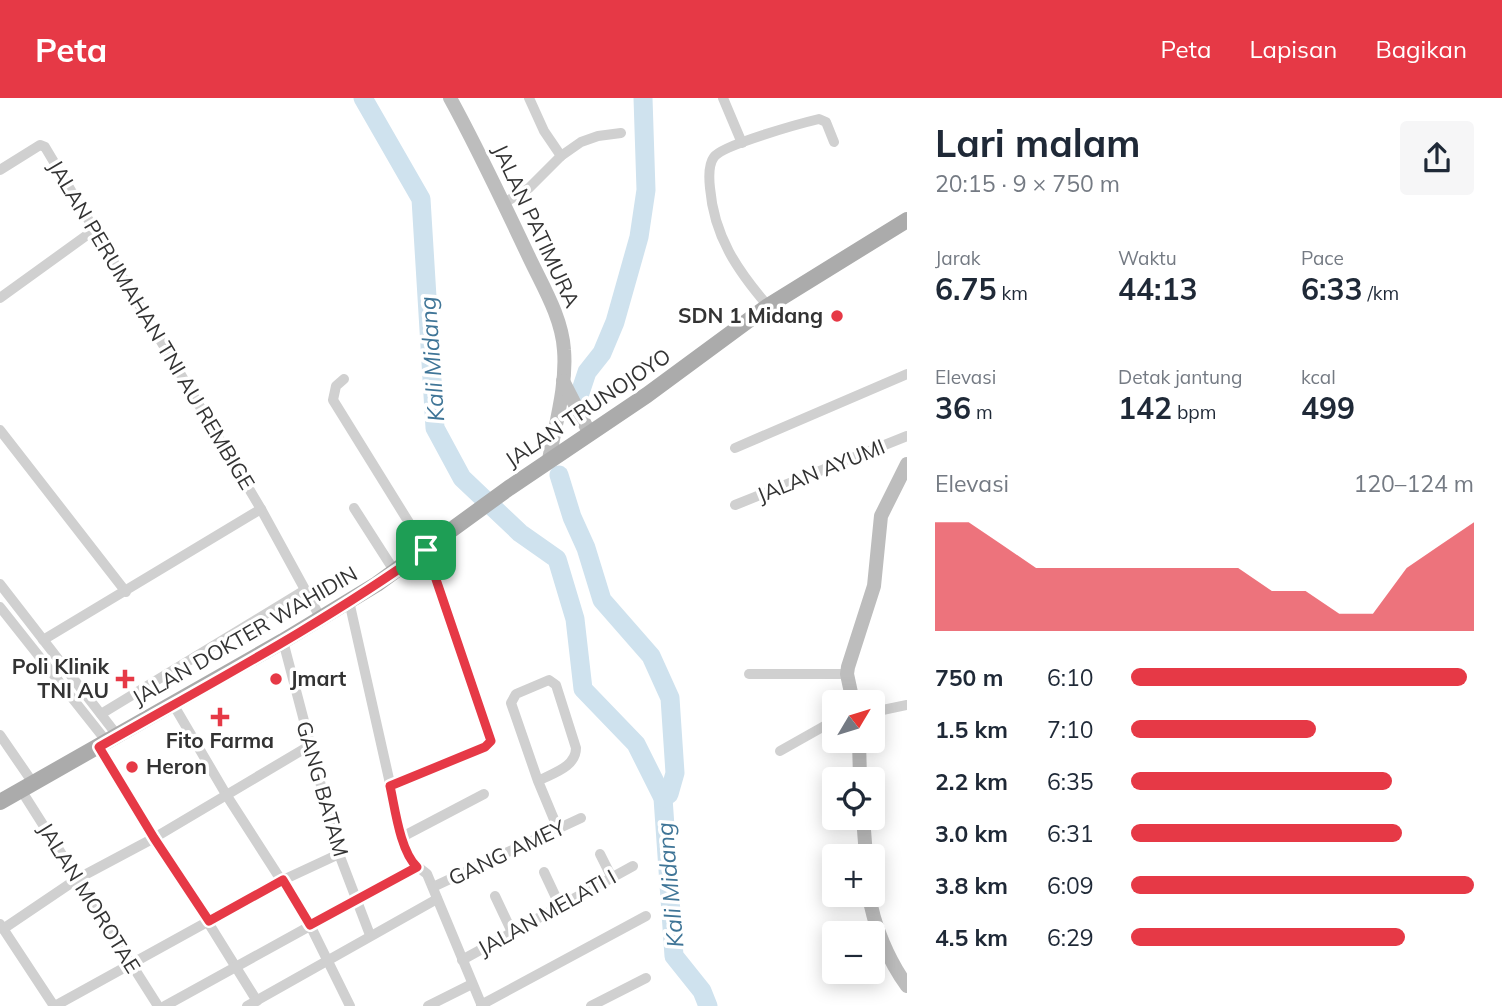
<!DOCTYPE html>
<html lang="id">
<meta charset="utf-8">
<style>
body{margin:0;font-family:Mulish,sans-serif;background:#f6f6f7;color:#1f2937;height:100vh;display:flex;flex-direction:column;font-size:26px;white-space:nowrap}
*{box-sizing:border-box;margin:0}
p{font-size:23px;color:#747a83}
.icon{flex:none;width:38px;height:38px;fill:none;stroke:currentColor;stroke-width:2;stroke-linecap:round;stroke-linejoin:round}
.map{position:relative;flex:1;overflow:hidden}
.panel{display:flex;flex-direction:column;background:#fff;width:595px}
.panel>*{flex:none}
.needle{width:46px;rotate:52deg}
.buttons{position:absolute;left:822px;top:592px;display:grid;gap:14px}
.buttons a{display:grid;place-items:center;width:63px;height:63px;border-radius:7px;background:#fff;box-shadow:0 4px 18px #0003;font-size:35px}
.pin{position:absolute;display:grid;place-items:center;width:60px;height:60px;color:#fff;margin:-30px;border-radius:14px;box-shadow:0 4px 10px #0006}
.round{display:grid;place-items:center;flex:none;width:74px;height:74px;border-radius:7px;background:#f6f6f7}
.head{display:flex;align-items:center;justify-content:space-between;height:119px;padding:0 28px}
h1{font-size:38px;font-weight:700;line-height:52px}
.figures{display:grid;grid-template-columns:repeat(3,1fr);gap:10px;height:119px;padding:7px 28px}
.figures div{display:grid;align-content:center}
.figures b{font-size:30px;font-weight:700}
.figures small{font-size:19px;font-weight:400}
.figures p{font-size:19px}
.chart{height:196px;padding:14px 28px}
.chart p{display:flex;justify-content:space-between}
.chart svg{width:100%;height:126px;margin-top:7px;fill:#e63946;opacity:.7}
ul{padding:0 28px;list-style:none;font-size:23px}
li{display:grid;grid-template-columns:112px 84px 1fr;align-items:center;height:52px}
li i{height:18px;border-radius:9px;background:#e63946}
header{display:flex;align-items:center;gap:42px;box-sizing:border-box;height:98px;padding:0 35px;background:#e63946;color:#fff}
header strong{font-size:33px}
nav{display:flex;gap:38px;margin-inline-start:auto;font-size:24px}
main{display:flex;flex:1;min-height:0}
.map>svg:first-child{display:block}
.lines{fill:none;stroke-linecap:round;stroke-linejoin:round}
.river{stroke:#cfe2ee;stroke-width:19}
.street{stroke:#d0d0d0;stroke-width:10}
.secondary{stroke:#bdbdbd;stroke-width:14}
.primary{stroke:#ababab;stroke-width:16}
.route-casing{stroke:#fff;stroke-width:14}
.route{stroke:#e63946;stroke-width:9}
.poi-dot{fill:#e63946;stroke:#fff;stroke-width:2.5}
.labels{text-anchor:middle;stroke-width:7;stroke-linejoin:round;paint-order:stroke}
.street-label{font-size:21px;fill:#333;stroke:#fff}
.poi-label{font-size:21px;font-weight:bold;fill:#333;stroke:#fff;text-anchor:end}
.water-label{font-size:23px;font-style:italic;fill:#3f7597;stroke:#fff}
</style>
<header>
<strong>Peta</strong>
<nav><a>Peta</a><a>Lapisan</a><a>Bagikan</a></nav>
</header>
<main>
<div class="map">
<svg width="907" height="908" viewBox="0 0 907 908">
<rect width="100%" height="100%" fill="#fff"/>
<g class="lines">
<g class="river">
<path d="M363 0 421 101 435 330 462 380 520 435 557 461 575 521 583 591 636 646 663 700 674 858 702 893 708 908"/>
<path d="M579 298 587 274 602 255 615 224 639 139 646 92 643 0"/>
<path d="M559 377 572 419 586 450 602 502 651 558 670 600 675 675 669 696 663 700"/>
</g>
<g class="street">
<path d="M529 0 544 33 561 58"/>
<path d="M723 0 742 45"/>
<path d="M0 72 40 47 45 49 261 411 320 519"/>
<path d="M504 105 529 90 561 58 581 44 598 38 621 35"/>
<path d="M0 200 94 132"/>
<path d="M768 208C737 172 714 138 710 90 709 81 708 67 714 59 722 47 802 25 819 21L826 24 834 44"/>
<path d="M344 281 336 288 333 302 426 452 490 643 485 649 389 688"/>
<path d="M0 332 126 494"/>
<path d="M735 350 907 276"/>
<path d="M735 407 907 338"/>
<path d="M354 410 395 474"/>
<path d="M0 486 117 637"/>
<path d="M349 503 402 739 413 765 427 776 482 908"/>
<path d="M0 509 107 644"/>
<path d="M43 542 261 411"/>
<path d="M283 543 339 756 370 837"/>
<path d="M749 576H847"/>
<path d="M173 606 227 698 310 827 350 908"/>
<path d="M873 614 907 607"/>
<path d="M101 616 305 492"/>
<path d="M0 637 33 685"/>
<path d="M99 649 257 903"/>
<path d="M780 653 835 622"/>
<path d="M538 683C553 675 576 669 576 650L556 587 549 582 516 596 511 605 538 683 558 731"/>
<path d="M21 692 158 908"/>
<path d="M402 739 484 696"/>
<path d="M600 756 612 780"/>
<path d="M544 774 560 808"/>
<path d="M433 789 581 720"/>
<path d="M495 798 512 834"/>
<path d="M0 826 54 908"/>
<path d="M3 831 77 781 154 740 309 648"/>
<path d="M462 862 633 768"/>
<path d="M481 907 646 818"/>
<path d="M55 908 283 782 339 756"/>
<path d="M165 908 417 769"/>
<path d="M247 908 437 801"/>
<path d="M428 908 472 886"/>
<path d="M591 908 646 880"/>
</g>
<g class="secondary">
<path d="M450 0C478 51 503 104 528 157 542 187 562 219 564 252 567 288 555 327 549 362"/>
<path d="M563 283 590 336"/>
<path d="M853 604 847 576 848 569 874 488 881 418 907 366"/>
<path d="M859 642 860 681"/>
<path d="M863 719 866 758"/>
<path d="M869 796C873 827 889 863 907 888"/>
</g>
<path class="primary" d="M0 704 283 543 377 486 509 390 647 297 768 208 907 122"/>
</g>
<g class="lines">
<g class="route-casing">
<path id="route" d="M426 452 491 643 485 649 390 688C395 710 400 753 417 769L310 827 283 782 209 823 154 740 99 649C209 586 323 526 426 452Z"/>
</g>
<use href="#route" class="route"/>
</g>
<g class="poi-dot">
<circle cx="837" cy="218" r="7"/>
<path d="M121.5 570.5h7v7h7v7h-7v7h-7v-7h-7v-7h7z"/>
<circle cx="276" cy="581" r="7"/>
<path d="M216.5 608.5h7v7h7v7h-7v7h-7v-7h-7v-7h7z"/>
<circle cx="132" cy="669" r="7"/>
</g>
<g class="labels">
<g class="street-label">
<text transform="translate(536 128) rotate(65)" y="7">JALAN PATIMURA</text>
<text transform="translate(151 227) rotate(59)" y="7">JALAN PERUMAHAN TNI AU REMBIGE</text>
<text transform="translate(588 310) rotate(-34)" y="7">JALAN TRUNOJOYO</text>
<text transform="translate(821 373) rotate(-22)" y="7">JALAN AYUMI</text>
<text transform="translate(245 538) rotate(-30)" y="7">JALAN DOKTER WAHIDIN</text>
<text transform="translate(322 691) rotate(74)" y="7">GANG BATAM</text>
<text transform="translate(507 755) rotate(-25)" y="7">GANG AMEY</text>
<text transform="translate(89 800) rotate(58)" y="7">JALAN MOROTAE</text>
<text transform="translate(547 815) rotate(-29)" y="7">JALAN MELATI I</text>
</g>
<g class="poi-label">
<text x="823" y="225">SDN 1 Midang</text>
<text x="109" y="576">Poli Klinik<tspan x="109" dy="24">TNI AU</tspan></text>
<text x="290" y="588" text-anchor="start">Jmart</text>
<text x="220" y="650" text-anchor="middle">Fito Farma</text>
<text x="146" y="676" text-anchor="start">Heron</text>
</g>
<g class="water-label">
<text transform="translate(432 261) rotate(-94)" y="8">Kali Midang</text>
<text transform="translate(670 787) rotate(-95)" y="8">Kali Midang</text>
</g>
</g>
</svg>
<div class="buttons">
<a><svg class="needle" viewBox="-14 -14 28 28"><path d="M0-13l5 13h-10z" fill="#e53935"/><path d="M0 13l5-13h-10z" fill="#747a83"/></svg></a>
<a><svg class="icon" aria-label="locate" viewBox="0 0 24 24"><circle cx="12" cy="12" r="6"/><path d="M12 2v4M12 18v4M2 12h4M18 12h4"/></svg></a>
<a>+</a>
<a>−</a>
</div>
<div class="pin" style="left:426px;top:452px;background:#1e9e55"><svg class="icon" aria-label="arrive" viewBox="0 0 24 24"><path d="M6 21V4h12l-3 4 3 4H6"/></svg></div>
</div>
<section class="panel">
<div class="head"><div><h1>Lari malam</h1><p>20:15 · 9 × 750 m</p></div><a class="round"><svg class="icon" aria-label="share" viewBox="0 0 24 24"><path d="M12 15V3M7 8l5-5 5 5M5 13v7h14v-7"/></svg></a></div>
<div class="figures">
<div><p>Jarak</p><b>6.75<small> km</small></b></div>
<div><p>Waktu</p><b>44:13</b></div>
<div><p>Pace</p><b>6:33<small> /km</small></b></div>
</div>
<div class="figures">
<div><p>Elevasi</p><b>36<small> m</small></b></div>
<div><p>Detak jantung</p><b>142<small> bpm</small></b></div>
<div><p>kcal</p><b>499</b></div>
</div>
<div class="chart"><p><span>Elevasi</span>120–124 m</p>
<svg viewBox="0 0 160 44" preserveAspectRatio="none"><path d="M0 44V6L10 6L20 14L30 22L40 22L50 22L60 22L70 22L80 22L90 22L100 30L110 30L120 38L130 38L140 22L150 14L160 6V44z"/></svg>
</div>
<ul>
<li><b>750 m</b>6:10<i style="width:98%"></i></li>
<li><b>1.5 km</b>7:10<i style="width:54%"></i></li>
<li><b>2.2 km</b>6:35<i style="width:76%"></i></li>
<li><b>3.0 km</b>6:31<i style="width:79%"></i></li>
<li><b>3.8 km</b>6:09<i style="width:100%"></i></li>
<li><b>4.5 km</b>6:29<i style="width:80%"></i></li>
</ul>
</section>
</main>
